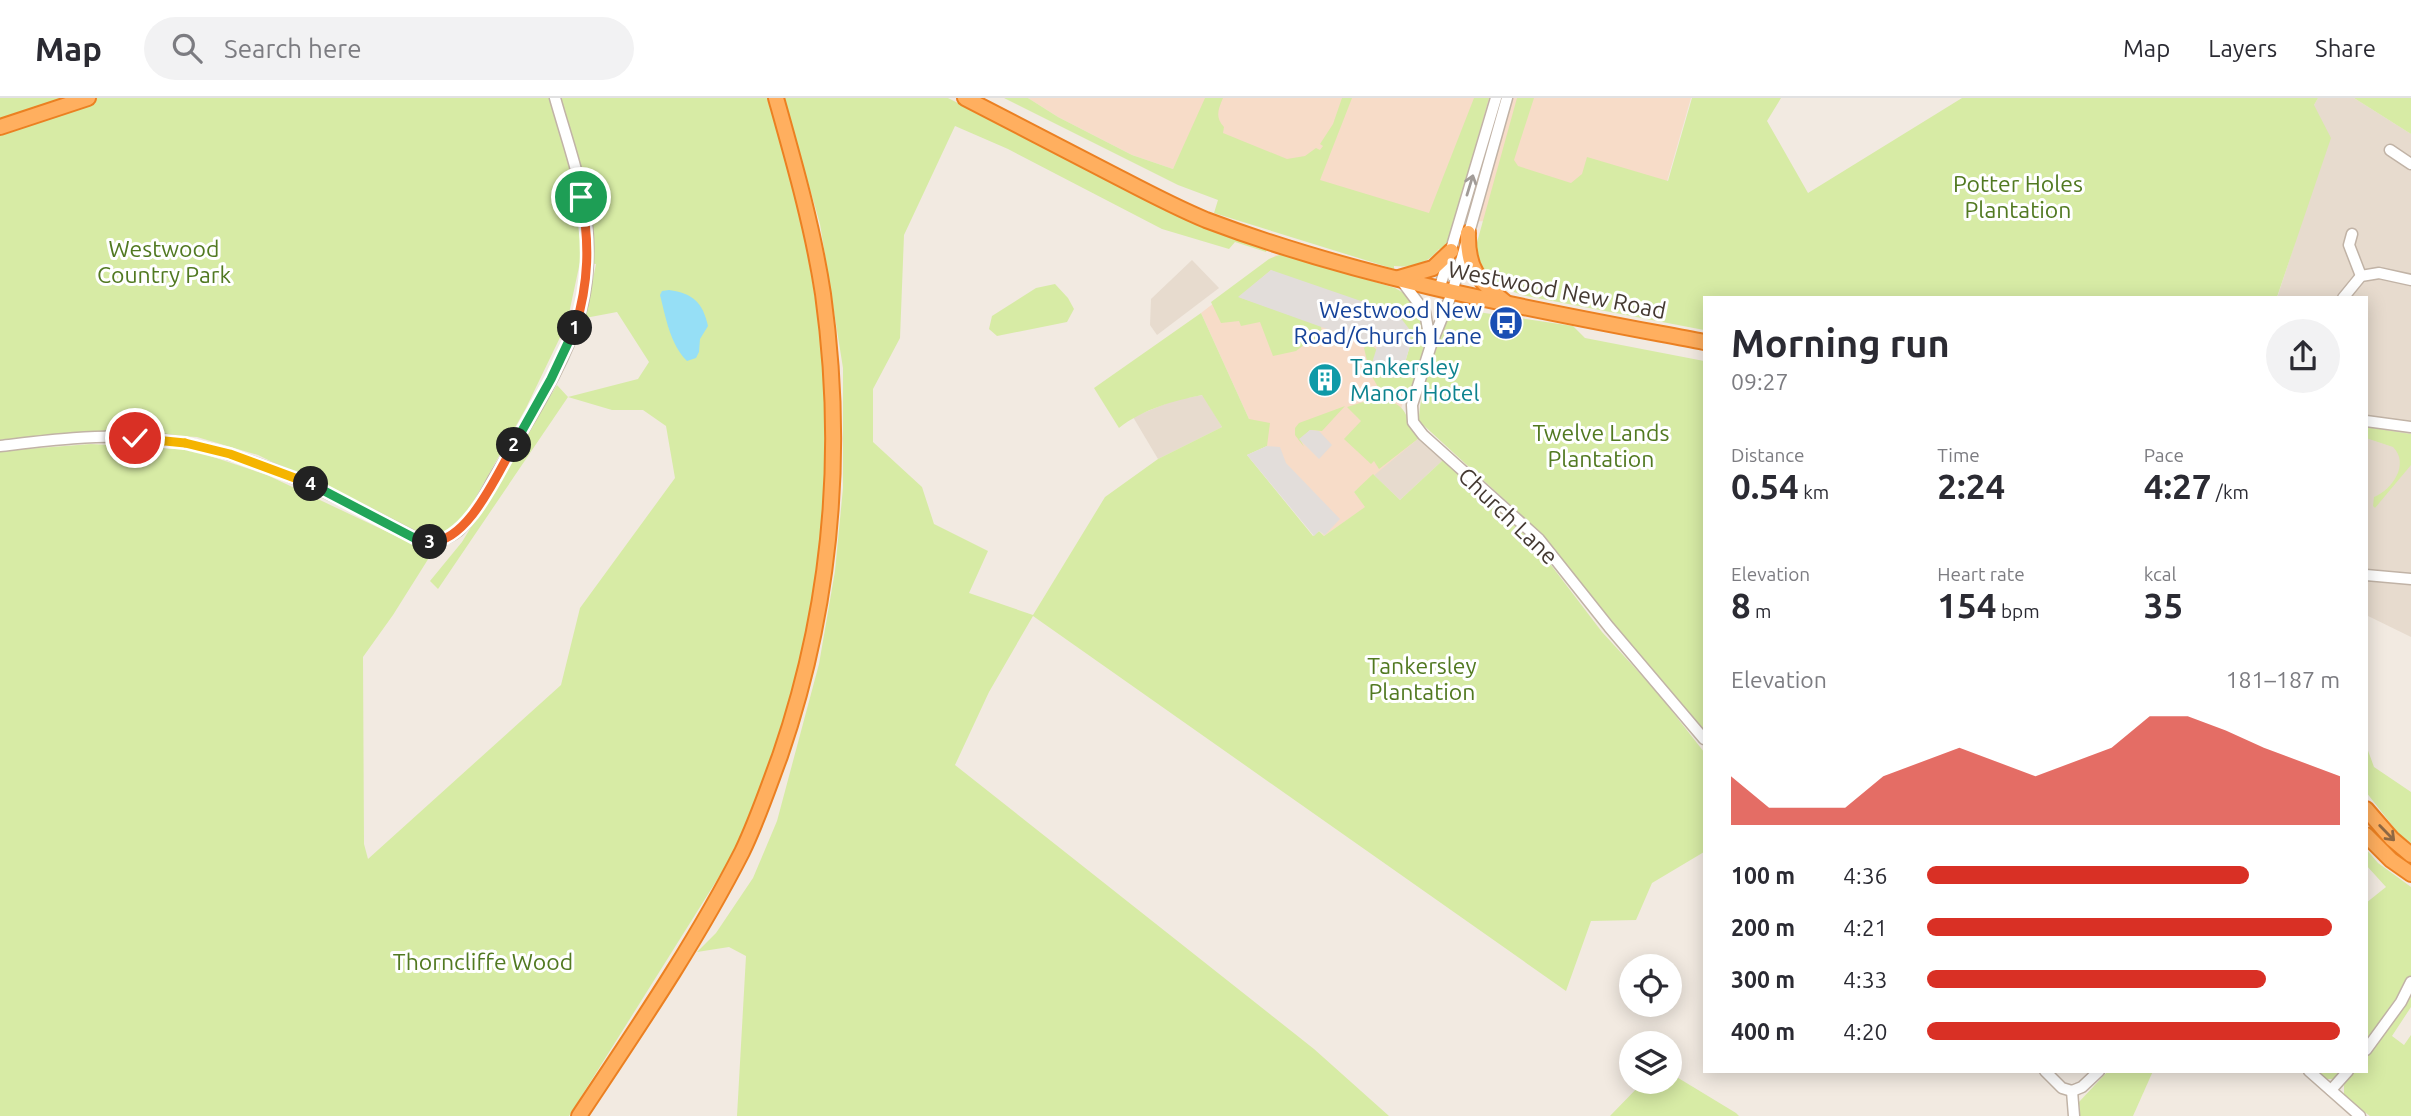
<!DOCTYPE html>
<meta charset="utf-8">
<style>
body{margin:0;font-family:Ubuntu,sans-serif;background:#f2f2f3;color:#2b2b33;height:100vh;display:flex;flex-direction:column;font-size:26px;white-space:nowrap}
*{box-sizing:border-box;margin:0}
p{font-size:23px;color:#7c7c81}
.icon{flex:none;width:38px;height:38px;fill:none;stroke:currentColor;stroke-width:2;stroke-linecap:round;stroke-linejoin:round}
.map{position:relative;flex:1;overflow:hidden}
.side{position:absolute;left:1703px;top:198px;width:665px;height:777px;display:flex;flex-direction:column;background:#fff;border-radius:0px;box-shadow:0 4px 18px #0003}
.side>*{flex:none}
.fabs{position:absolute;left:1619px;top:856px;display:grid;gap:14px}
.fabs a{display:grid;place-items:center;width:63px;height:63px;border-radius:50%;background:#fff;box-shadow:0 4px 18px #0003;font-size:35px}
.pin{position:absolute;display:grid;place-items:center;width:60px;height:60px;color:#fff;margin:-30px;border:4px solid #fff;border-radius:50%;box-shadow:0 2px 7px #0007}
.km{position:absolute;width:35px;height:35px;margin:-18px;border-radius:50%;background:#222;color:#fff;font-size:19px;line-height:35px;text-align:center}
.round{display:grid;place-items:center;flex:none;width:74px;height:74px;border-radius:37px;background:#f2f2f3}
.summary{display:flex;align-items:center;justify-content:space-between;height:119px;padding:0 28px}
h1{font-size:38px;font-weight:700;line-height:52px}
.figures{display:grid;grid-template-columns:repeat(3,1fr);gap:10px;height:119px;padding:7px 28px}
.figures div{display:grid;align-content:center}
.figures b{font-size:35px;font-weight:700}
.figures small{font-size:19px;font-weight:400}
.figures p{font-size:19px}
.chart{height:196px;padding:14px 28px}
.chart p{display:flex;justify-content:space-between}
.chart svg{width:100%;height:126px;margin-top:7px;fill:#d93025;opacity:.7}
ul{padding:0 28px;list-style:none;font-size:23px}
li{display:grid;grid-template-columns:112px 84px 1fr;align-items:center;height:52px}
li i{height:18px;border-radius:9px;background:#d93025}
header{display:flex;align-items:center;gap:42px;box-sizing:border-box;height:98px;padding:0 35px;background:#fff;border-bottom:2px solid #e1e1e2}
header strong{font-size:33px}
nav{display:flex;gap:38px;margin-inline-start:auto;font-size:24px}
.search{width:490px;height:63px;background:#f2f2f3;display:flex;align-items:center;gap:18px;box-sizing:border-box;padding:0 24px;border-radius:38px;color:#7c7c81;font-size:26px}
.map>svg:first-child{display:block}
.residential{fill:#e7dbce}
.commercial{fill:#f7dcc8}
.green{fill:#d7eba5}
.parking{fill:#e2ddda}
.water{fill:#96dff6}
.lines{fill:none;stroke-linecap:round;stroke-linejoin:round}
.minor-casing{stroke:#c1b3a6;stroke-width:13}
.highway-casing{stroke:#eb8022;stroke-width:18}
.minor{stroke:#fff;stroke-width:10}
.highway{stroke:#ffaf5f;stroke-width:14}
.oneway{stroke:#a29c98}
.oneway2{stroke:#8f6843}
.split-1-casing{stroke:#fff;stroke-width:14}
.split-2-casing{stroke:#fff;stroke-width:14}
.split-3-casing{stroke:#fff;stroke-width:14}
.split-4-casing{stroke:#fff;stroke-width:14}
.split-5-casing{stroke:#fff;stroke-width:14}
.split-6-casing{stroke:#fff;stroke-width:14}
.split-1{stroke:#f0652b;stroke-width:9}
.split-2{stroke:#22a559;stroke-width:9}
.split-3{stroke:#f0652b;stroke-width:9}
.split-4{stroke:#22a559;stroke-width:9}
.split-5{stroke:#f5b400;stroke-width:9}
.split-6{stroke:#f5b400;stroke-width:9}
.labels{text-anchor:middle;stroke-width:6;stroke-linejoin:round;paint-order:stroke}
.park-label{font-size:23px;fill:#517921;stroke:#fff}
.street-label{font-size:23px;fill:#443931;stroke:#fff}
.transit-label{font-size:23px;fill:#164399;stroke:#fff;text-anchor:end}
.culture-label{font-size:23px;fill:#0d838f;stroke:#fff;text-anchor:start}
</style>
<header>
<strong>Map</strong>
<div class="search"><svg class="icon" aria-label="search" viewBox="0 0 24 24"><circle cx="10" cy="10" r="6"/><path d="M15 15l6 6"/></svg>Search here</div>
<nav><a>Map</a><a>Layers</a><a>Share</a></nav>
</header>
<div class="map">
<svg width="2411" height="1018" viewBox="0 0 2411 1018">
<rect width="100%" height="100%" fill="#f2eae1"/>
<g class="residential">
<path d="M2318 0H2354L2411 36V539L2366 517V200H2277L2294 148 2314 7Z"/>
<path d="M1192 162 1219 190 1157 237 1150 227 1151 201Z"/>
<path d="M1203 297 1222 329 1158 361 1133 319 1175 302Z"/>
<path d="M1419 340 1443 362 1400 402 1373 376Z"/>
</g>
<g class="commercial">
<path d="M1028 0H1691L1649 146 1497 123 1434 124 1187 43 1173 71 1132 57 1058 19Z"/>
<path d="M1276 157 1385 204 1408 277 1401 312 1409 330 1419 340 1354 394 1366 409 1324 438 1249 321 1201 215Z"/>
</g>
<g class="green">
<path d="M0 0H767L784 57 806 146 822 243 826 311 825 402 818 471 805 549 779 643 742 742 569 1018H0V353L91 346 192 352 267 377 432 455 393 517 363 559 364 746 368 761 561 587 580 510 675 380 666 328 643 312H612L568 299 438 491 430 483 462 444 557 287 568 299 638 281 649 264 617 214 585 220 596 166 580 164 567 225 526 310 468 413 452 433 429 440 258 357 197 339 96 333 0 342Z"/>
<path d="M784 0H948L1176 116 1267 151 1266 154 1235 144 1229 151 1162 131 1008 51 955 28 904 137 900 240 873 291V344L922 389 934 426 988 453 969 495 1033 517 1105 399 1158 361 1222 329 1202 297C1173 303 1143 311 1119 330L1094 290 1201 215 1249 321 1270 325 1267 348 1247 357 1313 438 1319 433 1324 438 1365 409 1354 394 1373 376 1400 402 1443 362 1535 446 1602 534 1657 594 1704 654V754L1652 785 1636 822 1591 823 1566 893 1033 518 989 594 955 667 1314 951 1389 1018H737L746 858 729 849 697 854 716 835 753 780 777 723 819 566 835 473 843 390V270L820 126Z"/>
<path d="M1004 0H1028L1058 19 1132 57 1173 71 1205 0H1223C1218 12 1215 19 1224 29L1223 35 1287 61 1305 58 1316 50 1320 52 1323 48 1320 46 1333 26 1342 0H1352L1320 82 1429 115 1474 0H1489L1454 123 1451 153 1439 151C1427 166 1413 170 1394 168V171L1214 115 1218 102 1178 87Z"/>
<path d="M1517 0H1534L1514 62 1518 68 1571 85 1582 76 1587 59 1668 83 1692 0H1781L1767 23 1808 95 1962 0H2318L2314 7 2331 40 2277 199 1704 200V232L1522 197C1499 189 1473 177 1476 148Z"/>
<path d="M2354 0H2411V36Z"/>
<path d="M1282 156 1395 190C1436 211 1426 256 1412 292L1401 296 1378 289 1370 275 1364 250 1368 246C1383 252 1387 269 1402 275L1411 244 1271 172 1239 199 1321 228 1322 242 1320 246 1308 244 1296 253 1273 258 1260 224 1241 228 1239 223 1221 225 1211 204 1269 161Z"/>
<path d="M1055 186 1068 200 1074 211 1067 224 997 238 989 231 992 218 1036 190Z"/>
<path d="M1450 210 1573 228 1585 240 1704 263V632L1613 527 1544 438 1419 323C1419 292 1438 245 1447 214Z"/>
<path d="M1380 299C1414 311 1400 316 1419 340L1379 371 1374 363 1371 366 1344 341 1361 323 1347 309Z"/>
<path d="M1345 308 1322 333 1310 332 1300 341 1304 349 1295 337V330L1299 325Z"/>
<path d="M2366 329 2411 336V367L2375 410 2373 408 2374 399C2392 392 2410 366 2393 349L2366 340Z"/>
<path d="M2366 647 2374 669 2411 694V745L2399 736 2366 694Z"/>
<path d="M2366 751 2378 765 2411 789V909L2392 938 2404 947 2411 937V1018H2370L2349 1003 2344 996V987L2348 979 2342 974 2334 981H2326L2315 973H2366V805L2386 789 2366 767Z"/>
<path d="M2108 973H2153L2133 1018H2080L2079 1004Z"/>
<path d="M1670 975 1736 1015 1739 1018H1610L1643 984H1670Z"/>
</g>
<g class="parking">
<path d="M1271 172 1387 212 1400 219 1410 232 1411 244 1402 275 1397 274 1394 280 1376 273 1377 268 1372 265 1377 249 1238 199Z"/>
<path d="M1310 332 1319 333 1332 347 1319 361 1299 341Z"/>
<path d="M1267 348 1280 349 1286 365 1340 421 1325 437 1319 433 1314 438 1247 357Z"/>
</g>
<path class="water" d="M669 192C693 195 703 205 708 228L700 241 699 254 696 260 687 263C670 246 666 220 660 197L662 193Z"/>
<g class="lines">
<g class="minor-casing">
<g id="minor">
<path d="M1507 0 1452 195 1431 247 1412 307 1413 324 1423 337 1539 441 1609 529 1704 641"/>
<path d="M2390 52 2411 66"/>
<path d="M2352 136 2349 147 2361 178"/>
<path d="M1401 182 1425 214 1430 243"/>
<path d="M1439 192 1496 0"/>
<path d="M2343 200 2361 178 2379 175 2411 182"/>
<path d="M2366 323 2411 329"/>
<path d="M0 348C44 343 89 337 134 339 237 344 328 395 418 441 434 445 445 443 458 433 474 419 484 398 494 380 523 332 556 282 575 230 584 207 588 181 588 156 590 104 569 50 555 0"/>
<path d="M2366 477 2411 481"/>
<path d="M2366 952 2401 904 2411 884"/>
<path d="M2045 973 2062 990 2072 993"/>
<path d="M2309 973 2360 1018"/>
<path d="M2331 992 2348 973"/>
<path d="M2072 993 2082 989 2099 973"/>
<path d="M2072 993 2074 1018"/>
</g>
</g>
<g class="highway-casing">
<g id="highway">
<path d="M965 0C1012 24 1059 49 1106 73 1139 90 1172 108 1206 122 1367 183 1536 212 1704 244"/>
<path d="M0 29 88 0"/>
<path d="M1468 135C1467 171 1478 182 1505 204"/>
<path d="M1399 180 1433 170 1451 153"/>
<path d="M2366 711 2392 741 2411 757"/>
<path d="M2366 737 2391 762 2411 776"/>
<path d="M579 1018C636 932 695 846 742 754 757 723 768 690 780 658 832 507 845 354 823 196 813 130 794 64 776 0"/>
</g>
</g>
<use href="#minor" class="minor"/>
<use href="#highway" class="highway"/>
</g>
<defs><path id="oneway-shaft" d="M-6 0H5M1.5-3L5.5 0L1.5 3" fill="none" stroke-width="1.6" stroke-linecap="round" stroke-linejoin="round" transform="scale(1.75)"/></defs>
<use class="oneway" href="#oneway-shaft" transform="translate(1470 87) rotate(-73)"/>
<use class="oneway2" href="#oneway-shaft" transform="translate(2387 735) rotate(46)"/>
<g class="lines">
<g class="split-1-casing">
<path id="split-1" d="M575 230C589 185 590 144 581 99"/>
</g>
<g class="split-2-casing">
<path id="split-2" d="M514 347 551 281 575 230"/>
</g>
<g class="split-3-casing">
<path id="split-3" d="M430 444C468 444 497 376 514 347"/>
</g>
<g class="split-4-casing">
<path id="split-4" d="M311 386 418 442 430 444"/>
</g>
<g class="split-5-casing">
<path id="split-5" d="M185 345 230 356 311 386"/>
</g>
<g class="split-6-casing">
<path id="split-6" d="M135 340 185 345"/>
</g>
<use href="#split-1" class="split-1"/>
<use href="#split-2" class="split-2"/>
<use href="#split-3" class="split-3"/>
<use href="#split-4" class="split-4"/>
<use href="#split-5" class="split-5"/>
<use href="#split-6" class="split-6"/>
</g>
<defs>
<g id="bus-disc" transform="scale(1.75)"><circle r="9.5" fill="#1a4fb4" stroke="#fff"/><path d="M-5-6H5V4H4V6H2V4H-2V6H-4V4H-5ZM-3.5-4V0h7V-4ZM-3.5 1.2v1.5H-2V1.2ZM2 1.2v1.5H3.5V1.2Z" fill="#fff"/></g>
<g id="building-disc" transform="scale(1.75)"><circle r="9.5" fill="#0f9aa8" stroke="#fff"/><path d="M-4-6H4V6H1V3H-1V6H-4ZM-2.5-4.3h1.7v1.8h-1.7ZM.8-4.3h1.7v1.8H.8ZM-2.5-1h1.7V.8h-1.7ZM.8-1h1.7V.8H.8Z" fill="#fff"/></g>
</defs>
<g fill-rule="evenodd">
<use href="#bus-disc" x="1506" y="225"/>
<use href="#building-disc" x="1325" y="282"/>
</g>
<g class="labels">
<g class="park-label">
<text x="2018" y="94">Potter Holes<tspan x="2018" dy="26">Plantation</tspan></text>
<text x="164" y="159">Westwood<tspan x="164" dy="26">Country Park</tspan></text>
<text x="1601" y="343">Twelve Lands<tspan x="1601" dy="26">Plantation</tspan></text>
<text x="1422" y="576">Tankersley<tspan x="1422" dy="26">Plantation</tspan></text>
<text x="483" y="872">Thorncliffe Wood</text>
</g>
<g class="street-label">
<text transform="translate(1557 192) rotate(11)" y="8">Westwood New Road</text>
<text transform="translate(1508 418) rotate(44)" y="8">Church Lane</text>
</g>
<g class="transit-label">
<text x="1482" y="220">Westwood New<tspan x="1482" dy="26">Road/Church Lane</tspan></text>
</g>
<g class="culture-label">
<text x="1350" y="277">Tankersley<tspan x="1350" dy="26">Manor Hotel</tspan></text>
</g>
</g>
</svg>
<div class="fabs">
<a><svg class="icon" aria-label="locate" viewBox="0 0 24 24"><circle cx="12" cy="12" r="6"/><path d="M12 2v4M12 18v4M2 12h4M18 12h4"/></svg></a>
<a><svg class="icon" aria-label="layers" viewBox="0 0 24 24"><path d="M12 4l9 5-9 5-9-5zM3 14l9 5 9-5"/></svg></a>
</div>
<div class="pin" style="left:581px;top:99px;background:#1e9e55"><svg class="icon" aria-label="arrive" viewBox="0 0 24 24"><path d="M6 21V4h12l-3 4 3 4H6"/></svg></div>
<div class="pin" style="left:135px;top:340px;background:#d93025"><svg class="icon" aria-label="check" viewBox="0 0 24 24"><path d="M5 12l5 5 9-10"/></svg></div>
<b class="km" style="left:575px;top:230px">1</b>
<b class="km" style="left:514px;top:347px">2</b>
<b class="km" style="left:430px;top:444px">3</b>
<b class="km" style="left:311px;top:386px">4</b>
<section class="side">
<div class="summary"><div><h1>Morning run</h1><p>09:27</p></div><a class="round"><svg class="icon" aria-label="share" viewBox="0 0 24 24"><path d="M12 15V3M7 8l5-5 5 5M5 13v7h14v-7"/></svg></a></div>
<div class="figures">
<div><p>Distance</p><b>0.54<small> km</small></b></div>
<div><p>Time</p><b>2:24</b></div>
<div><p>Pace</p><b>4:27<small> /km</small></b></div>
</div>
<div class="figures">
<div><p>Elevation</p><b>8<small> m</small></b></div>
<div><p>Heart rate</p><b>154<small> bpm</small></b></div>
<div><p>kcal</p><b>35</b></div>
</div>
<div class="chart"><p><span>Elevation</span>181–187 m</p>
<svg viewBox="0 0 160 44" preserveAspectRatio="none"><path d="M0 44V27L10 38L20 38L30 38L40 27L50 22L60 17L70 22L80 27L90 22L100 17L110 6L120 6L130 11L140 17L150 22L160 27V44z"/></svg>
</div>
<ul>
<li><b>100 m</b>4:36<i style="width:78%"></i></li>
<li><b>200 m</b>4:21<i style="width:98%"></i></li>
<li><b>300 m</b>4:33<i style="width:82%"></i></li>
<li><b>400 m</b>4:20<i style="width:100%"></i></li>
</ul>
</section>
</div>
